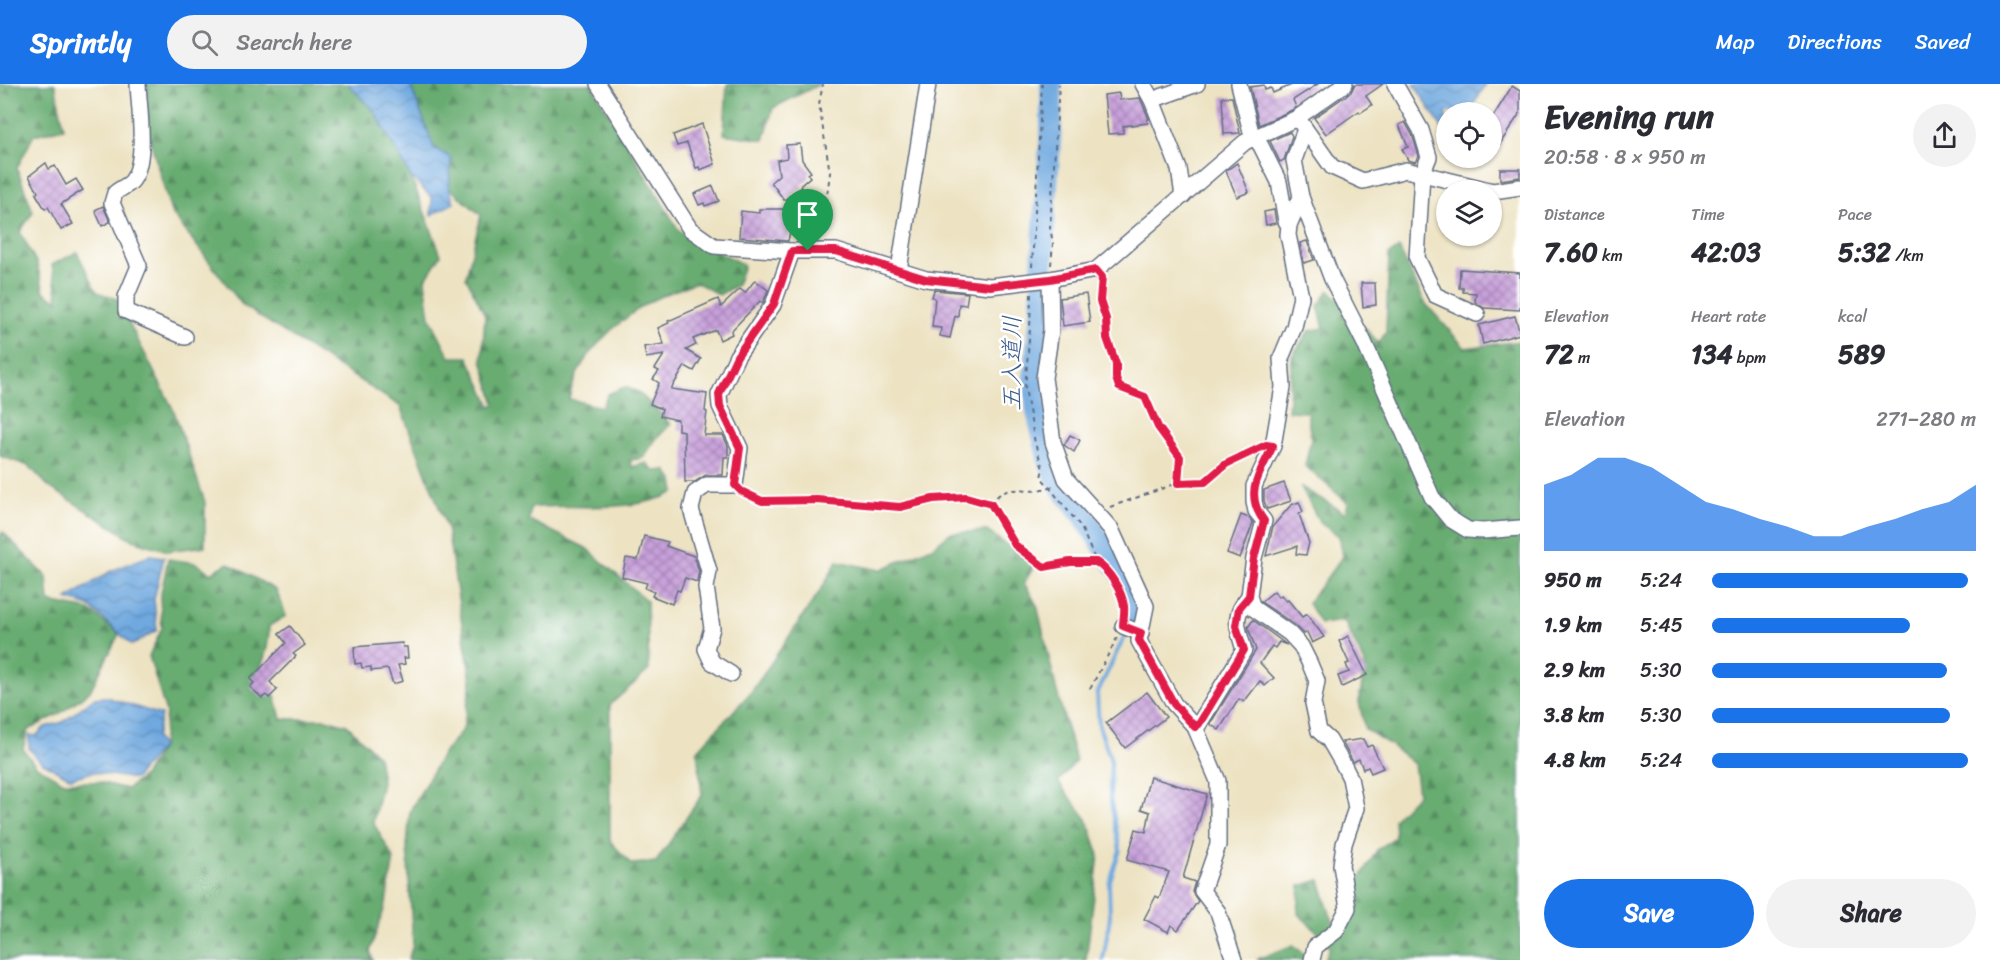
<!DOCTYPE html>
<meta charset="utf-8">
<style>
body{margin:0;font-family:Sriracha,"Klee One",sans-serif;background:#f2f2f3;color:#2b2b33;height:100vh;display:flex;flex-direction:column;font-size:22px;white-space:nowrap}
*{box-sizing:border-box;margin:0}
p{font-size:20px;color:#7c7c81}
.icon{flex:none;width:33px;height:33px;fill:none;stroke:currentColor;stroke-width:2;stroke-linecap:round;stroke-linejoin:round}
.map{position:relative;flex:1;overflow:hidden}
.drawer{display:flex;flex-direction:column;background:#fff;width:480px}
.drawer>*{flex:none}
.tools{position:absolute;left:1436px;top:18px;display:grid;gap:12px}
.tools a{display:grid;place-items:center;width:66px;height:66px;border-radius:50%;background:#fff;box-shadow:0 2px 4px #0004;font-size:30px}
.pin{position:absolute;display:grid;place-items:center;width:51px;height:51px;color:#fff;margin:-62px -26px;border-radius:50% 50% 50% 0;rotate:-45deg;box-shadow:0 0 6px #0007}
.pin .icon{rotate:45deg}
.round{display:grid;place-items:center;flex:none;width:63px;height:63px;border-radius:32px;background:#f2f2f3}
.summary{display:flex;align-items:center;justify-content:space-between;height:102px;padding:0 24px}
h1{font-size:33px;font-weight:800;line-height:45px}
.metrics{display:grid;grid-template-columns:repeat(3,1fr);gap:9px;height:102px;padding:6px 24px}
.metrics div{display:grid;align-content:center}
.metrics b{font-size:26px;font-weight:800}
.metrics small{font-size:16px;font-weight:400}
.metrics p{font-size:16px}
.chart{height:168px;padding:12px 24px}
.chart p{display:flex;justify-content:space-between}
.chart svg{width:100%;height:108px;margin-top:6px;fill:#1a73e8;opacity:.7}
.cta{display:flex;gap:12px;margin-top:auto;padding:12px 24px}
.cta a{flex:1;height:69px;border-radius:36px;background:#1a73e8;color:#fff;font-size:24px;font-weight:800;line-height:69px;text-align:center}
.cta a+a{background:#f2f2f3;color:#2b2b33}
ul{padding:0 24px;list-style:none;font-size:20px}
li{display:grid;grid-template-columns:96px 72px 1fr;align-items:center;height:45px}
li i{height:15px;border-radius:8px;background:#1a73e8}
header{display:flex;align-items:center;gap:36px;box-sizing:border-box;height:84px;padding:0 30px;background:#1a73e8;color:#fff}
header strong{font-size:28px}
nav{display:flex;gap:33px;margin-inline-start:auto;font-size:21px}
.search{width:420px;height:54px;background:#f2f2f3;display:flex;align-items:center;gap:15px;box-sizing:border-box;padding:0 21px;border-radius:33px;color:#7c7c81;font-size:22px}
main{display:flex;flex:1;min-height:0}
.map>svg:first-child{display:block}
.forest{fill:url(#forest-firs);stroke:#426e68;stroke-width:1.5}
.water{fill:url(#water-waves);stroke:#456c9e;stroke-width:1.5}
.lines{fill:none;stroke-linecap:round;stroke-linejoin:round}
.stream{stroke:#6fa9df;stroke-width:4}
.river{stroke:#6fa9df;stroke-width:22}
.building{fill:url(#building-cross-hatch)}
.street-casing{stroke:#646e81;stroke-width:18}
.path{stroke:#646e81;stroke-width:2;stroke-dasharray:4.5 4.5;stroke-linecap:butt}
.street{stroke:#fff;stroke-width:15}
.route-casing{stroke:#fff;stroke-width:12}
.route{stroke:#e11d48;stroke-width:8}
.labels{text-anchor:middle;stroke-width:5;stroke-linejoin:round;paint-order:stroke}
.water-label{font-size:24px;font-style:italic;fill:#385a8b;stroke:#fff}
</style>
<header>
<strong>Sprintly</strong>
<div class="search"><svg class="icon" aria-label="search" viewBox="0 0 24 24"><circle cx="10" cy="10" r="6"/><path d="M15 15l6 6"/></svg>Search here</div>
<nav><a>Map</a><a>Directions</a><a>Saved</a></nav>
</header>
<main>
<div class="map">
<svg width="1520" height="876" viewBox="0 0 1520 876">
<defs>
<pattern id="forest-firs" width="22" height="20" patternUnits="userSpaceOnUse" patternTransform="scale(1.5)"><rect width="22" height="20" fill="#68ac71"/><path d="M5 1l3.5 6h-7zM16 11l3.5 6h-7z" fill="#558c60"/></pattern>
<pattern id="water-waves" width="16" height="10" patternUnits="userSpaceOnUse" patternTransform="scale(1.5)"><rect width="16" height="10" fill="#6fa9df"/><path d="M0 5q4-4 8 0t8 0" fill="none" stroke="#5a8ab8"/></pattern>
<pattern id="building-cross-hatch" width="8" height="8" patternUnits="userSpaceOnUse" patternTransform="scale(1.5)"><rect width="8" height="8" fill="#c8a0da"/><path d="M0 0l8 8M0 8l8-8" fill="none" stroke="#a283b4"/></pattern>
</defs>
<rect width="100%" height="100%" fill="#fff"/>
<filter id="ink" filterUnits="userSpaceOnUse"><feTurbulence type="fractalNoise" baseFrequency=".0167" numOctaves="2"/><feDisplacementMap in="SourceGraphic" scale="12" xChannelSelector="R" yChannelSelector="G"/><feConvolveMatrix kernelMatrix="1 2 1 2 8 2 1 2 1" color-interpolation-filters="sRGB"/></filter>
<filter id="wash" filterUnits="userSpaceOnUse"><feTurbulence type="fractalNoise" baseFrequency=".008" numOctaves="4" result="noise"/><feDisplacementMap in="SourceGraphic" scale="24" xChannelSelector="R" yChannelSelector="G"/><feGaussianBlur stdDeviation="1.35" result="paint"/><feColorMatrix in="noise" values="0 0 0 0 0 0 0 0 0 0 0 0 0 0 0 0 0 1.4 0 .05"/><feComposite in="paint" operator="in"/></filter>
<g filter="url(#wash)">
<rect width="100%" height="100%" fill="#ede3c3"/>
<g class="forest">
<path d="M0 0H55L64 44 34 51 17 84 33 128 20 148 37 180 44 208 58 217 52 181 77 168 97 208 117 215 174 327 205 418V462L168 467 133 456 49 403 29 382 0 372Z"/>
<path d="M147 0H348L375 28 411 93 441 171 425 196 430 233 450 273H468L491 322 495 320 482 276 485 231 466 193 481 131 449 104 451 74 434 64 410 0H591L679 147 744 181 737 201 719 211 696 198C678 206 656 212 641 223 609 245 576 275 569 315L602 323 608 310 625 303 638 308 671 340 656 355 643 374 630 376 632 383 647 379 654 387 666 386 673 396 675 408C632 430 578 420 531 423L529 436 586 464 647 517 649 586 610 621V757L631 780 656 778 702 711 697 667 752 607 822 504 837 477 880 486 934 462 950 449 987 447 1035 481 1024 499 1037 521 1056 604 1076 677 1058 698 1087 735 1099 771 1086 876H408L413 861 407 762 410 727 442 671 463 645 471 597 447 444 400 322 243 222 171 128 148 49Z"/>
<path d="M727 0H820L773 24 764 56 724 50Z"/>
<path d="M1399 164 1425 219 1465 264 1520 257V876H1324L1330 864 1319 849 1298 830 1300 802 1320 796 1330 830 1339 850 1351 834 1356 801 1377 766 1395 753 1394 735 1418 710 1414 680 1389 660 1365 645 1359 618 1365 580 1344 537 1320 540 1308 519 1342 473 1339 452 1320 439 1301 403 1345 429 1348 419 1305 382 1311 355 1307 328 1288 327 1292 272 1309 247 1324 244 1318 222 1329 206 1379 259 1386 248 1389 171Z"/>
<path d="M3 448 47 493 49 518 89 526 119 550 90 607 59 630 28 646 23 665 36 682 64 698H99L127 705 145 691 162 662 166 629 149 572 162 544 160 514 168 475 196 479 211 489 228 479 276 506 286 532 269 542C269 565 263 581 252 600L264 613 275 611 281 635H326L347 641 378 672 382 698 373 738 394 775 386 819 370 867 373 876H0V452Z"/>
<path d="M1293 861 1312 876H1257L1258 875Z"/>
</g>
<g class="water">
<path d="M348 0H410L434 64 451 74 449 104 454 119 431 131 432 114 411 93 375 28Z"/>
<path d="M1414 0H1486L1469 28H1446V44H1442Z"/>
<path d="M151 471 164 473 154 515 157 546 132 561 89 522 67 515 111 487Z"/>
<path d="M106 613 161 631 156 654 162 662 135 695 93 688 71 694 41 678 29 665V651L36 652 45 643 63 638 94 614Z"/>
</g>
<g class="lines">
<g class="stream">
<path d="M1131 540 1134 533"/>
<path d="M1103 876 1110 833 1109 800 1120 766 1110 713 1111 677 1099 642 1097 610 1127 547"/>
</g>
<path class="river" d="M1051 0V44L1043 158 1041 227 1034 294 1037 328 1049 377 1062 405 1082 429 1124 494 1132 511 1134 533"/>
</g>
<g id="blocks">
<g class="building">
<path d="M1294 0H1318L1293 16 1296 23 1292 26 1259 41 1250 3 1264 1 1265 6 1271 4 1273 9Z"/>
<path d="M1355 0H1383L1366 12 1372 21 1360 29 1359 27 1326 50 1314 34 1351 8Z"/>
<path d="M1512 2 1520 7V29L1498 63 1491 58V36Z"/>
<path d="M1119 9 1120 16 1140 14 1149 35 1147 36 1148 39 1123 42V49L1108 50 1104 11Z"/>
<path d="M1222 13H1232L1240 49 1224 50Z"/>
<path d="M1405 38 1412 50 1419 72 1415 78 1408 76 1402 65 1408 63 1399 41Z"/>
<path d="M702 40 715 80 700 86 699 83 696 84 687 59 677 62 673 51Z"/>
<path d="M1290 48 1292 52 1284 76 1280 78 1270 57Z"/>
<path d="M800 60 802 76 811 88 808 90 810 93 801 101 802 103 784 116 771 98 779 91 777 76 787 74 786 61Z"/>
<path d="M46 79 49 85 55 82 66 101 76 95 83 106 61 120 73 140 61 146 48 123 45 125 36 110 38 108 29 92Z"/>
<path d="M1237 79 1249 108 1237 113 1226 87Z"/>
<path d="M1500 85H1520V93L1500 96Z"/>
<path d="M713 102 719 117 705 122 704 119 699 121 694 110Z"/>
<path d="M103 122 110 138 102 142 95 126Z"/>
<path d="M759 125H795L788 157 739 153 741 127 759 129Z"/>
<path d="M1274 126 1276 139 1266 141 1264 128Z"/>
<path d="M1307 157 1314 176 1304 179 1300 159Z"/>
<path d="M1460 185 1520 189V226L1484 224 1475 218 1476 209 1463 208V204H1459Z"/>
<path d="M755 196 768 206 763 219 760 217 731 247 732 250 720 256 716 246 693 255 696 261 686 266 701 275 694 287 685 282 671 305 707 310 705 327 707 328 704 351H723L728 362V373H724L723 391H706L695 398H685L684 347 678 346V336L660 332 662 325 650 320 659 299 653 295 659 287 655 285 664 271 646 274 644 263 664 260 658 244 669 239 668 237 718 215 721 223 740 205 745 209Z"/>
<path d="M1361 199H1375L1376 221 1363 223Z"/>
<path d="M934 206 968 209 966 221 959 220 958 233 955 232 950 254 940 252 941 244 932 243 935 214 932 213Z"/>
<path d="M1086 210 1090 238 1063 242 1060 214Z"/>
<path d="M1515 232 1520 250 1483 260 1479 241Z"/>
<path d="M1070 351 1080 356 1074 368 1064 361Z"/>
<path d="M1284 399 1291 417 1267 425 1264 417V406Z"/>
<path d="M1299 418 1303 428 1299 430 1309 459 1306 471 1296 470 1297 462 1266 472 1273 442 1291 421Z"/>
<path d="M1241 431 1249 434 1253 439 1240 474 1227 469Z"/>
<path d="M644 452 668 458 666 462 694 472 699 487 697 498 685 494 680 507 677 506 672 520 652 512 654 508 645 504 647 499 622 493 626 474 638 476Z"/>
<path d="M1274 507 1278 513 1281 511 1286 517 1288 516 1302 533 1307 530 1324 553 1312 559 1307 548 1304 550 1295 541 1261 518Z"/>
<path d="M1253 536 1287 561 1279 558 1275 564 1272 562 1260 579 1274 594 1265 602 1260 597 1244 618 1239 615 1219 646 1210 640 1256 566 1248 543Z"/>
<path d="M290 542 305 561 293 570 296 572 270 598 277 606 269 614 266 611 262 614 250 603 254 599 250 595 286 559 279 550Z"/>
<path d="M1348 552 1367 591 1342 603 1338 592 1349 588 1346 580 1349 579 1339 557Z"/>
<path d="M402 559 403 563H407L408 574H404L405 580 398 581 403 597 393 600 388 585 371 587V583L362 584 361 579 355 580 354 563Z"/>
<path d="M1147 608 1166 633 1125 664 1106 639Z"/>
<path d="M1363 655 1367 663 1372 661 1383 684 1371 689 1368 683 1363 685 1359 675 1353 678 1342 658Z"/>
<path d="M1150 693 1207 710 1183 794 1195 798 1192 808 1198 817 1178 846 1171 841 1168 848 1144 835 1156 812 1159 814 1169 788 1127 776 1136 745 1146 748 1150 728 1141 725Z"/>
</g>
</g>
</g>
<g filter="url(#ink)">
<use href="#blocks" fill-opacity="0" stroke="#646e81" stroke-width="1.5"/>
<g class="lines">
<g class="street-casing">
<g id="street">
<path d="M138 0C139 24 148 79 131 98 127 102 119 105 115 109L112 119 139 182 126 213V227L185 253"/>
<path d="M598 0 690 145 714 162 792 167H836L926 195 990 202 1050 195 1096 186 1245 58 1297 34 1345 0"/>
<path d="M1143 0 1152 16 1179 85 1183 112"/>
<path d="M1239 0 1251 48 1261 62 1279 98 1286 137 1289 141"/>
<path d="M1395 0 1421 46 1429 73 1422 90 1417 174 1435 211 1477 230"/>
<path d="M1152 16 1197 0"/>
<path d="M1301 39 1332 83 1363 97 1406 86 1493 107 1520 103"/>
<path d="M1305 45 1294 76 1301 113 1332 195 1364 258 1432 413 1450 435 1468 446 1483 447 1520 444"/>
<path d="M1301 113 1289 141 1288 151 1301 213 1294 243 1281 274 1283 303 1273 362 1254 402V418L1256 427 1264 437 1254 474 1249 512 1253 524 1289 549 1301 562 1309 578 1317 597 1313 619 1319 647 1329 656 1344 682 1350 694 1356 724 1344 760 1341 781 1348 824 1336 847 1315 863 1312 876"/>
<path d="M899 186 928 0"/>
<path d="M1050 195 1051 246 1044 294 1053 358 1066 395 1111 445 1146 522 1139 557 1174 620 1195 643 1218 697V761L1202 807 1218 828 1234 876"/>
<path d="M1123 542 1141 549"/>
<path d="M731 590 712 578 706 565 712 544 706 503 709 487 691 425 695 409 707 401H735L740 364 720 322 719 311 737 272 773 221 792 167"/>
<path d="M1195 643 1199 640 1244 566C1237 542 1232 533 1249 512"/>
</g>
</g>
<g class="path">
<path d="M814 152 826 119 830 89 819 20 823 0"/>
<path d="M1051 181 1053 159 1050 144 1059 0"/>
<path d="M1032 183 1042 0"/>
<path d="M1102 198 1100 217 1106 235 1107 254 1116 280V294L1119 303 1145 313 1158 343 1180 373 1178 399"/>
<path d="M1031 210 1030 245 1025 304 1035 359 1043 385 1041 393 1081 443 1096 478"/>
<path d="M747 410 762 417 817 415 900 423 933 415 966 413 991 420 1015 461 1044 483 1070 478H1096C1110 487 1125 511 1124 528"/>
<path d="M991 420C1005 395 1035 413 1055 401"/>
<path d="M1110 423 1178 399 1205 398 1225 380 1256 366"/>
<path d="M1090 605 1117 554"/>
</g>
<use href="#street" class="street"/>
</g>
</g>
<g class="lines" filter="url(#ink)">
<g class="route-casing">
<path id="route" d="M792 167H836L926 195 990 202 1050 195 1096 186 1102 193 1100 217 1106 235 1107 254 1116 280V294L1119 303 1145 313 1158 343 1180 373 1178 399 1205 398 1226 380 1266 361 1273 362C1260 389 1243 409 1264 437L1254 474 1249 512 1239 524 1236 542 1244 566 1199 640 1195 643 1174 620 1139 556 1141 549 1123 542C1123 536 1125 528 1124 522 1122 507 1109 486 1096 478H1070L1044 483 1015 461 991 420 966 413 933 415 900 423 817 416 762 417 741 407 735 401 740 364 720 322 719 310 737 272 774 220Z"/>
</g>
<use href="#route" class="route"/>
</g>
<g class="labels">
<g class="water-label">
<text transform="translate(1012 279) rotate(-90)" y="8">五入道川</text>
</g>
</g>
</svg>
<div class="tools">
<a><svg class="icon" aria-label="locate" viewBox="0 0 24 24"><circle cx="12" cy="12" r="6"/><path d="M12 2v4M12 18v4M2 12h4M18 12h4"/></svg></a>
<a><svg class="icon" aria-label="layers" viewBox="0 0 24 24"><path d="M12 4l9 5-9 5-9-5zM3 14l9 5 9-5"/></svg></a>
</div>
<div class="pin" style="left:808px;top:167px;background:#1e9e55"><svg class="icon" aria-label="arrive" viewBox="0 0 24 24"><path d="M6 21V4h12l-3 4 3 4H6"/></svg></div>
</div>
<section class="drawer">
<div class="summary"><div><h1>Evening run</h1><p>20:58 · 8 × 950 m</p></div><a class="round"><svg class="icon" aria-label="share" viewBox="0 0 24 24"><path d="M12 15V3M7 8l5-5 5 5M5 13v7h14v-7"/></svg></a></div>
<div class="metrics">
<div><p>Distance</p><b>7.60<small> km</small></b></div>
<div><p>Time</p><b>42:03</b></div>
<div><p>Pace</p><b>5:32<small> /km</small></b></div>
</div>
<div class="metrics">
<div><p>Elevation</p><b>72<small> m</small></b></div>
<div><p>Heart rate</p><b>134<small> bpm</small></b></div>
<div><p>kcal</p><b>589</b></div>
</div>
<div class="chart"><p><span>Elevation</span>271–280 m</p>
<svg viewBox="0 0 160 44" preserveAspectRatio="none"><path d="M0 44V17L10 13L20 6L30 6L40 10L50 17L60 24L70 27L80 31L90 34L100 38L110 38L120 34L130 31L140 27L150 24L160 17V44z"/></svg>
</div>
<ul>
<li><b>950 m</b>5:24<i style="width:97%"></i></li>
<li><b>1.9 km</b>5:45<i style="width:75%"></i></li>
<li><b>2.9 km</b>5:30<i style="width:89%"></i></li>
<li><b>3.8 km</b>5:30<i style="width:90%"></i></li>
<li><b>4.8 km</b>5:24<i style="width:97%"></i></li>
</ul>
<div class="cta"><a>Save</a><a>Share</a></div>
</section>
</main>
